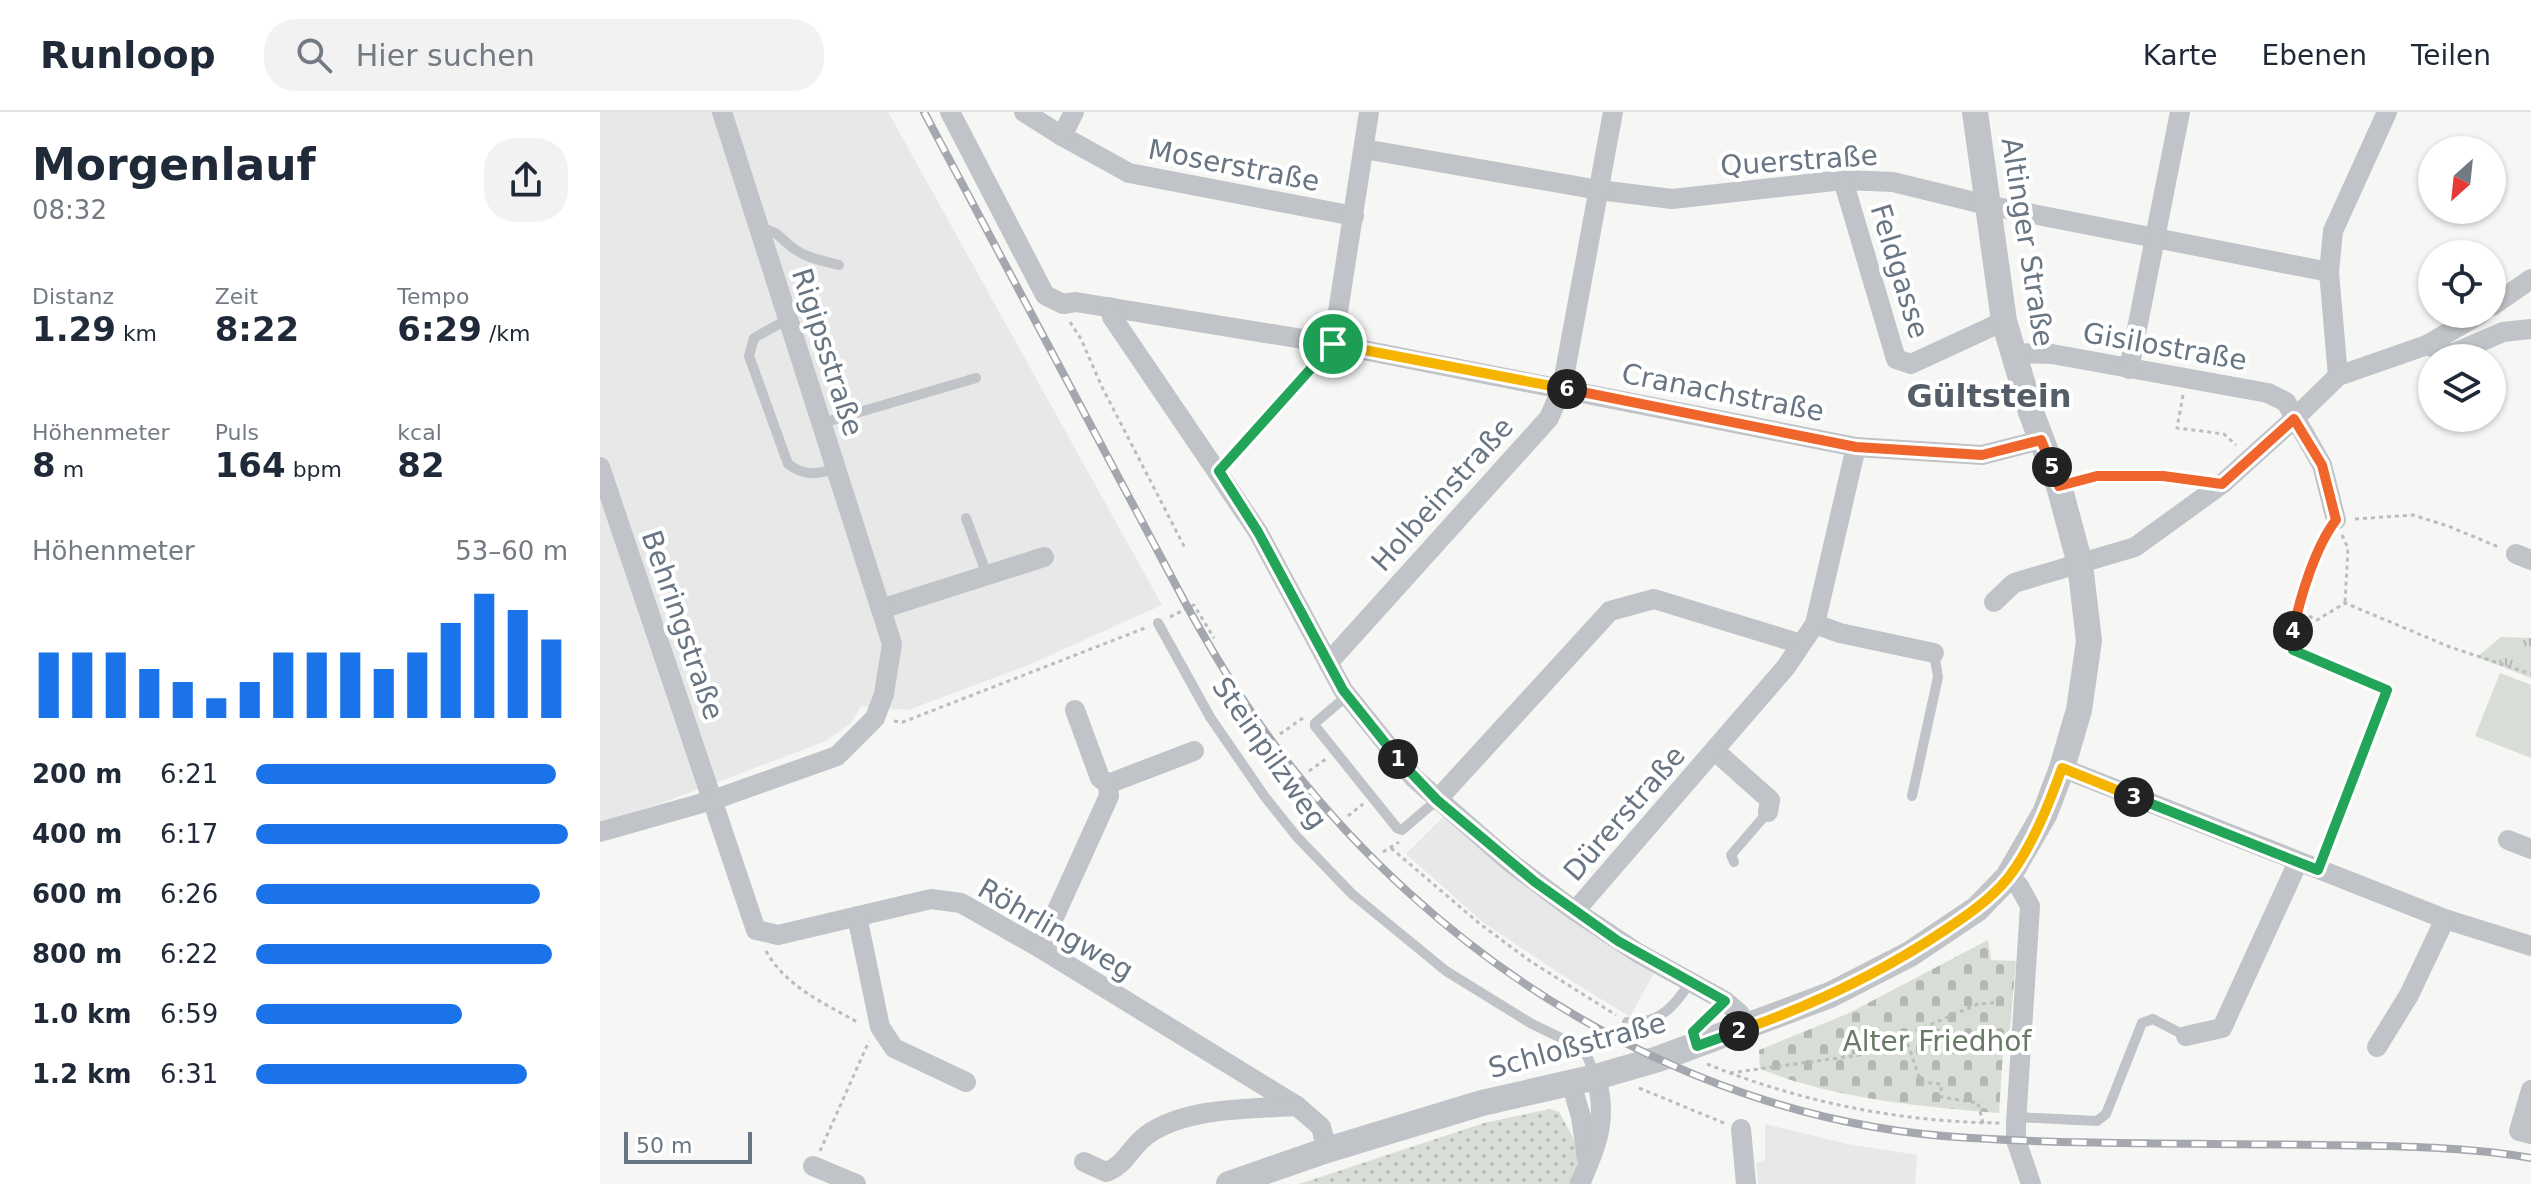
<!DOCTYPE html>
<html lang="de">
<meta charset="utf-8">
<style>
body{margin:0;font-family:"DejaVu Sans",sans-serif;background:#f2f2f3;color:#1f2937;height:100vh;display:flex;flex-direction:column;font-size:30px;white-space:nowrap}
*{box-sizing:border-box;margin:0}
p{font-size:26px;color:#747a83}
.icon{flex:none;width:44px;height:44px;fill:none;stroke:currentColor;stroke-width:2;stroke-linecap:round;stroke-linejoin:round}
.map{position:relative;flex:1;overflow:hidden}
.panel{display:flex;flex-direction:column;background:#fff;width:600px}
.panel>*{flex:none}
.needle{width:52px;rotate:207deg}
.buttons{position:absolute;left:1818px;top:24px;display:grid;gap:16px}
.buttons a{display:grid;place-items:center;width:88px;height:88px;border-radius:50%;background:#fff;box-shadow:0 2px 6px #0004;font-size:40px}
.scale{position:absolute;left:24px;bottom:20px;width:128px;box-sizing:border-box;padding-left:8px;border:4px solid #687583;border-top:0;font-size:22px;line-height:28px;white-space:nowrap;color:#687583;-webkit-text-stroke:6px #fff;paint-order:stroke}
.pin{position:absolute;display:grid;place-items:center;width:68px;height:68px;color:#fff;margin:-34px;border:4px solid #fff;border-radius:50%;box-shadow:0 2px 8px #0007}
.km{position:absolute;width:40px;height:40px;margin:-20px;border-radius:50%;background:#222;color:#fff;font-size:22px;line-height:40px;text-align:center}
.round{display:grid;place-items:center;flex:none;width:84px;height:84px;border-radius:32px;background:#f2f2f3}
.head{display:flex;align-items:center;justify-content:space-between;height:136px;padding:0 32px}
h1{font-size:44px;font-weight:700;line-height:60px}
.figures{display:grid;grid-template-columns:repeat(3,1fr);gap:12px;height:136px;padding:8px 32px}
.figures div{display:grid;align-content:center}
.figures b{font-size:34px;font-weight:700}
.figures small{font-size:22px;font-weight:400}
.figures p{font-size:22px}
.chart{height:224px;padding:16px 32px}
.chart p{display:flex;justify-content:space-between}
.chart svg{width:100%;height:144px;margin-top:8px;stroke:#1a73e8;stroke-width:6}
ul{padding:0 32px;list-style:none;font-size:26px}
li{display:grid;grid-template-columns:128px 96px 1fr;align-items:center;height:60px}
li i{height:20px;border-radius:10px;background:#1a73e8}
header{display:flex;align-items:center;gap:48px;box-sizing:border-box;height:112px;padding:0 40px;background:#fff;border-bottom:2px solid #e0e1e3}
header strong{font-size:38px}
nav{display:flex;gap:44px;margin-inline-start:auto;font-size:28px}
.search{width:560px;height:72px;background:#f2f2f3;display:flex;align-items:center;gap:20px;box-sizing:border-box;padding:0 28px;border-radius:32px;color:#747a83;font-size:30px}
main{display:flex;flex:1;min-height:0}
.map>svg:first-child{display:block}
.built{fill:#e7e8e7}
.grass{fill:url(#grass-dots)}
.cemetery{fill:url(#cemetery-stones)}
.park{fill:url(#park-tufts)}
.pitch{fill:#d8ddd5}
.lines{fill:none;stroke-linecap:round;stroke-linejoin:round}
.path{stroke:#babcbf;stroke-width:3;stroke-dasharray:4 4;stroke-linecap:butt}
.service{stroke:#c0c3c7;stroke-width:10}
.minor{stroke:#c0c3c7;stroke-width:20}
.tertiary{stroke:#c0c3c7;stroke-width:26}
.rail-casing{stroke:#a4a8ae;stroke-width:8}
.rail{stroke:#fff;stroke-width:5;stroke-dasharray:15;stroke-linecap:butt}
.split-1-casing{stroke:#fff;stroke-width:16}
.split-2-casing{stroke:#fff;stroke-width:16}
.split-3-casing{stroke:#fff;stroke-width:16}
.split-4-casing{stroke:#fff;stroke-width:16}
.split-5-casing{stroke:#fff;stroke-width:16}
.split-6-casing{stroke:#fff;stroke-width:16}
.split-7-casing{stroke:#fff;stroke-width:16}
.split-1{stroke:#22a559;stroke-width:10}
.split-2{stroke:#22a559;stroke-width:10}
.split-3{stroke:#f5b400;stroke-width:10}
.split-4{stroke:#22a559;stroke-width:10}
.split-5{stroke:#f0652b;stroke-width:10}
.split-6{stroke:#f0652b;stroke-width:10}
.split-7{stroke:#f5b400;stroke-width:10}
.labels{text-anchor:middle;stroke-width:8;stroke-linejoin:round;paint-order:stroke}
.street-label{font-size:28px;fill:#687583;stroke:#fff}
.park-label{font-size:28px;fill:#697a66;stroke:#fff}
.quarter-label{font-size:32px;font-weight:bold;fill:#555e68;stroke:#fff}
</style>
<header>
<strong>Runloop</strong>
<div class="search"><svg class="icon" aria-label="search" viewBox="0 0 24 24"><circle cx="10" cy="10" r="6"/><path d="M15 15l6 6"/></svg>Hier suchen</div>
<nav><a>Karte</a><a>Ebenen</a><a>Teilen</a></nav>
</header>
<main>
<section class="panel">
<div class="head"><div><h1>Morgenlauf</h1><p>08:32</p></div><a class="round"><svg class="icon" aria-label="share" viewBox="0 0 24 24"><path d="M12 15V3M7 8l5-5 5 5M5 13v7h14v-7"/></svg></a></div>
<div class="figures">
<div><p>Distanz</p><b>1.29<small> km</small></b></div>
<div><p>Zeit</p><b>8:22</b></div>
<div><p>Tempo</p><b>6:29<small> /km</small></b></div>
</div>
<div class="figures">
<div><p>Höhenmeter</p><b>8<small> m</small></b></div>
<div><p>Puls</p><b>164<small> bpm</small></b></div>
<div><p>kcal</p><b>82</b></div>
</div>
<div class="chart"><p><span>Höhenmeter</span>53–60 m</p>
<svg viewBox="0 0 160 44" preserveAspectRatio="none"><path d="M5 44V24M15 44V24M25 44V24M35 44V29M45 44V33M55 44V38M65 44V33M75 44V24M85 44V24M95 44V24M105 44V29M115 44V24M125 44V15M135 44V6M145 44V11M155 44V20"/></svg>
</div>
<ul>
<li><b>200 m</b>6:21<i style="width:96%"></i></li>
<li><b>400 m</b>6:17<i style="width:100%"></i></li>
<li><b>600 m</b>6:26<i style="width:91%"></i></li>
<li><b>800 m</b>6:22<i style="width:95%"></i></li>
<li><b>1.0 km</b>6:59<i style="width:66%"></i></li>
<li><b>1.2 km</b>6:31<i style="width:87%"></i></li>
</ul>
</section>
<div class="map">
<svg width="1931" height="1072" viewBox="0 0 1931 1072">
<defs>
<pattern id="grass-dots" width="8" height="8" patternUnits="userSpaceOnUse" patternTransform="scale(2)"><rect width="8" height="8" fill="#d8ddd5"/><path d="M2 2h.1M6 6h.1" fill="none" stroke="#b3b8b2" stroke-width="1.8" stroke-linecap="round"/></pattern>
<pattern id="cemetery-stones" width="16" height="16" patternUnits="userSpaceOnUse" patternTransform="scale(2)"><rect width="16" height="16" fill="#d8ddd5"/><path d="M2 7V4a2 2 0 0 1 4 0v3zM10 15v-3a2 2 0 0 1 4 0v3z" fill="#b3b8b2"/></pattern>
<pattern id="park-tufts" width="24" height="20" patternUnits="userSpaceOnUse" patternTransform="scale(2)"><rect width="24" height="20" fill="#d8ddd5"/><path d="M3 7l-1-3M5 7V3M7 7l1-3M15 17l-1-3M17 17v-4M19 17l1-3" fill="none" stroke="#b3b8b2"/></pattern>
</defs>
<rect width="100%" height="100%" fill="#f6f7f4"/>
<g class="built">
<path d="M0 0H288L562 493 426 554 308 598 261 594 251 611 226 629 70 688 0 711Z"/>
<path d="M843 705 932 780 1055 859 1030 905 959 861 884 811 806 742Z"/>
<path d="M1165 1012 1248 1032 1317 1043 1315 1072H1158L1156 1051 1165 1048Z"/>
</g>
<path class="grass" d="M950 997 959 1000C974 1027 985 1041 971 1072H699L884 1011Z"/>
<path class="cemetery" d="M1388 828 1391 848 1416 849 1410 917 1404 924 1399 1001C1318 994 1236 987 1160 957L1159 938 1247 902Z"/>
<path class="park" d="M1901 525 1931 526V566L1877 545Z"/>
<path class="pitch" d="M1900 561 1931 573V646L1875 624Z"/>
<g class="lines">
<g class="path">
<path d="M470 210 481 227 502 275 585 436"/>
<path d="M1583 283 1577 316 1624 322 1636 333"/>
<path d="M629 347 659 314"/>
<path d="M1479 369C1516 359 1557 363 1595 368"/>
<path d="M1755 407 1813 403 1848 414 1901 436"/>
<path d="M1742 423 1748 436 1745 491"/>
<path d="M1709 504 1717 508 1745 491 1850 535 1931 562"/>
<path d="M570 505 594 493 614 526"/>
<path d="M294 609 303 610 545 516"/>
<path d="M680 622 703 606"/>
<path d="M709 659 726 647"/>
<path d="M748 704 763 692"/>
<path d="M791 736 880 812 930 849 1016 903"/>
<path d="M783 740 799 730"/>
<path d="M166 839C186 875 224 891 259 911"/>
<path d="M1305 924 1321 970 1341 972V985L1378 991 1383 1011"/>
<path d="M1107 952C1200 990 1299 1010 1400 1011"/>
<path d="M1130 961 1260 943 1378 892 1392 891 1404 884"/>
<path d="M1039 976 1124 1011"/>
<path d="M220 1039 269 929"/>
</g>
<g class="service">
<path d="M159 116C181 119 181 129 196 138 209 147 225 149 239 153"/>
<path d="M188 207 154 226 149 244 188 352C206 365 216 362 236 357"/>
<path d="M668 304 733 232"/>
<path d="M222 311 376 266"/>
<path d="M366 406 387 463"/>
<path d="M558 511 610 605 665 685 697 725 752 782 846 859 932 912 984 937 995 963"/>
<path d="M747 584 715 611V614L797 716 802 718 837 688"/>
<path d="M1312 684 1338 565 1334 541"/>
<path d="M1134 750 1131 743 1168 700"/>
<path d="M1718 758 1787 578 1693 538C1690 509 1718 432 1736 408"/>
<path d="M1027 910C1059 913 1075 894 1091 869"/>
<path d="M1416 1005 1497 1009 1506 1002 1542 911 1553 907 1586 924"/>
</g>
<g class="minor">
<path d="M350 0 445 183 463 192 476 190 733 232 1256 335 1382 343 1441 328"/>
<path d="M424 0 462 24 529 61 754 104"/>
<path d="M462 24 474 0"/>
<path d="M764 37 999 78 1072 87 1243 68 1293 70 1387 93 1729 160"/>
<path d="M1243 68 1296 247 1311 252 1404 209"/>
<path d="M1892 194 1931 167"/>
<path d="M510 195 512 205 658 420 743 578 814 666 911 751 975 799 1038 841 1125 889 1139 901 1148 915"/>
<path d="M733 232 769 0"/>
<path d="M1827 233 1852 242 1903 220 1931 217"/>
<path d="M1412 241 1452 242 1668 281 1686 290 1722 353 1736 408"/>
<path d="M1529 257 1580 0"/>
<path d="M1738 264 1729 160 1733 119 1787 0"/>
<path d="M0 355 156 818 178 823 331 787 361 791 440 836 697 994 721 1015 727 1038"/>
<path d="M1916 442 1931 448"/>
<path d="M1394 490 1414 471 1535 435 1622 372 1694 307 1738 264 1827 233 1880 202"/>
<path d="M281 497 444 445"/>
<path d="M1215 512 1240 521 1334 541"/>
<path d="M728 551 949 306 962 276 1013 0"/>
<path d="M1115 639 1170 688 1168 700"/>
<path d="M1462 656 1845 807 1931 834"/>
<path d="M508 672 594 639"/>
<path d="M837 688 1010 499 1054 487 1201 532"/>
<path d="M0 720 113 688 237 644 275 606 284 582 292 532 122 0"/>
<path d="M1908 728 1931 737"/>
<path d="M1408 765 1419 774 1430 794 1416 1011V1028L1431 1072"/>
<path d="M975 799 1186 555 1215 512 1256 335"/>
<path d="M257 804 280 915 294 936 366 970"/>
<path d="M440 836 509 684 508 672 500 666 475 598"/>
<path d="M1586 924 1622 916 1698 750"/>
<path d="M1777 935 1809 883 1845 807"/>
<path d="M971 971 981 1005 987 1047"/>
<path d="M1931 978 1919 1019 1931 1022"/>
<path d="M1141 1017 1146 1072"/>
<path d="M484 1050 506 1060C525 1054 531 1034 547 1023 586 995 651 997 697 994"/>
<path d="M213 1054 256 1072"/>
<path d="M980 1072C997 1032 1008 1008 996 965"/>
</g>
<path class="tertiary" d="M629 1072 727 1038 882 991 996 965 1058 947 1230 883 1310 842 1377 797 1408 765 1445 701 1462 656 1479 598 1489 529 1480 452 1459 374 1431 300 1404 209 1375 0"/>
<g class="rail-casing">
<path id="rail" d="M324 0 588 496C613 541 640 586 671 628 835 851 1092 1011 1371 1026 1488 1033 1605 1031 1722 1033 1791 1034 1862 1034 1931 1046"/>
</g>
<use href="#rail" class="rail"/>
</g>
<g class="lines">
<g class="split-1-casing">
<path id="split-1" d="M733 232 619 359 658 420 743 578 798 647"/>
</g>
<g class="split-2-casing">
<path id="split-2" d="M798 647 837 688 935 770 1018 829 1125 889 1093 920 1097 934 1139 919"/>
</g>
<g class="split-3-casing">
<path id="split-3" d="M1139 919C1210 894 1279 862 1342 820 1366 804 1390 788 1408 766 1432 735 1449 692 1462 656L1534 685"/>
</g>
<g class="split-4-casing">
<path id="split-4" d="M1534 685 1718 758 1787 578 1693 538V519"/>
</g>
<g class="split-5-casing">
<path id="split-5" d="M1452 355 1459 374 1497 364H1563L1622 372 1694 307 1722 353 1736 408C1715 435 1700 486 1693 519"/>
</g>
<g class="split-6-casing">
<path id="split-6" d="M967 277 1256 335 1382 343 1441 328 1452 355"/>
</g>
<g class="split-7-casing">
<path id="split-7" d="M733 232 967 277"/>
</g>
<use href="#split-1" class="split-1"/>
<use href="#split-2" class="split-2"/>
<use href="#split-3" class="split-3"/>
<use href="#split-4" class="split-4"/>
<use href="#split-5" class="split-5"/>
<use href="#split-6" class="split-6"/>
<use href="#split-7" class="split-7"/>
</g>
<g class="labels">
<g class="street-label">
<text transform="translate(1199 48) rotate(-4)" y="10">Querstraße</text>
<text transform="translate(634 53) rotate(11)" y="10">Moserstraße</text>
<text transform="translate(1428 130) rotate(81)" y="10">Altinger Straße</text>
<text transform="translate(1300 159) rotate(73)" y="10">Feldgasse</text>
<text transform="translate(1565 234) rotate(10)" y="10">Gisilostraße</text>
<text transform="translate(228 240) rotate(72)" y="10">Rigipsstraße</text>
<text transform="translate(1123 280) rotate(11)" y="10">Cranachstraße</text>
<text transform="translate(842 382) rotate(-48)" y="10">Holbeinstraße</text>
<text transform="translate(83 513) rotate(71)" y="10">Behringstraße</text>
<text transform="translate(670 641) rotate(55)" y="10">Steinpilzweg</text>
<text transform="translate(1024 701) rotate(-49)" y="10">Dürerstraße</text>
<text transform="translate(456 817) rotate(30)" y="10">Röhrlingweg</text>
<text transform="translate(977 933) rotate(-15)" y="10">Schloßstraße</text>
</g>
<g class="park-label">
<text x="1337" y="939">Alter Friedhof</text>
</g>
<g class="quarter-label">
<text x="1389" y="295">Gültstein</text>
</g>
</g>
</svg>
<div class="buttons">
<a><svg class="needle" viewBox="-14 -14 28 28"><path d="M0-13l5 13h-10z" fill="#e53935"/><path d="M0 13l5-13h-10z" fill="#747a83"/></svg></a>
<a><svg class="icon" aria-label="locate" viewBox="0 0 24 24"><circle cx="12" cy="12" r="6"/><path d="M12 2v4M12 18v4M2 12h4M18 12h4"/></svg></a>
<a><svg class="icon" aria-label="layers" viewBox="0 0 24 24"><path d="M12 4l9 5-9 5-9-5zM3 14l9 5 9-5"/></svg></a>
</div>
<div class="scale">50 m</div>
<div class="pin" style="left:733px;top:232px;background:#1e9e55"><svg class="icon" aria-label="arrive" viewBox="0 0 24 24"><path d="M6 21V4h12l-3 4 3 4H6"/></svg></div>
<b class="km" style="left:798px;top:647px">1</b>
<b class="km" style="left:1139px;top:919px">2</b>
<b class="km" style="left:1534px;top:685px">3</b>
<b class="km" style="left:1693px;top:519px">4</b>
<b class="km" style="left:1452px;top:355px">5</b>
<b class="km" style="left:967px;top:277px">6</b>
</div>
</main>
